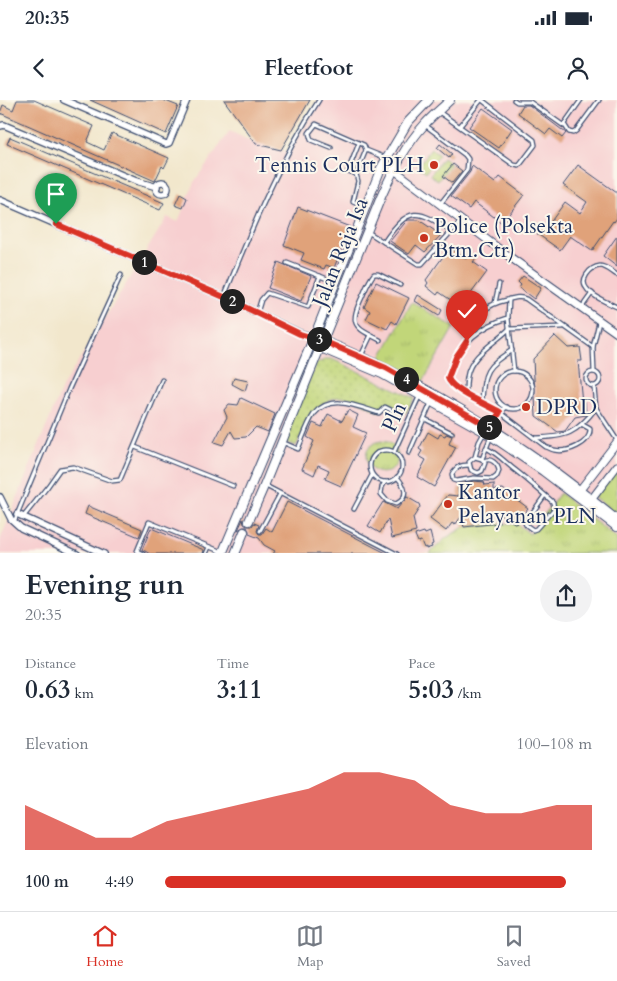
<!DOCTYPE html>
<meta charset="utf-8">
<style>
body{margin:0;font-family:Cardo,serif;background:#f2f2f3;color:#1f2937;height:100vh;display:flex;flex-direction:column;font-size:19px;white-space:nowrap}
*{box-sizing:border-box;margin:0}
p{font-size:16px;color:#747a83}
.icon{flex:none;width:28px;height:28px;fill:none;stroke:currentColor;stroke-width:2;stroke-linecap:round;stroke-linejoin:round}
.map{position:relative;height:453px;overflow:hidden}
.panel{display:flex;flex-direction:column;background:#fff;flex:1}
.panel>*{flex:none}
.pin{position:absolute;display:grid;place-items:center;width:42px;height:42px;color:#fff;margin:-51px -21px;border-radius:50% 50% 50% 0;rotate:-45deg;box-shadow:0 0 5px #0007}
.pin .icon{rotate:45deg}
.km{position:absolute;width:25px;height:25px;margin:-12px;border-radius:50%;background:#222;color:#fff;font-size:14px;line-height:25px;text-align:center}
.round{display:grid;place-items:center;flex:none;width:52px;height:52px;border-radius:26px;background:#f2f2f3}
.head{display:flex;align-items:center;justify-content:space-between;height:85px;padding:0 25px}
h1{font-size:28px;font-weight:800;line-height:38px}
.figures{display:grid;grid-template-columns:repeat(3,1fr);gap:8px;height:85px;padding:5px 25px}
.figures div{display:grid;align-content:center}
.figures b{font-size:25px;font-weight:800}
.figures small{font-size:14px;font-weight:400}
.figures p{font-size:14px}
.chart{height:140px;padding:10px 25px}
.chart p{display:flex;justify-content:space-between}
.chart svg{width:100%;height:90px;margin-top:5px;fill:#d93025;opacity:.7}
ul{padding:0 25px;list-style:none;font-size:16px}
li{display:grid;grid-template-columns:80px 60px 1fr;align-items:center;height:38px}
li i{height:12px;border-radius:6px;background:#d93025}
.status{display:flex;justify-content:space-between;align-items:center;height:35px;padding:0 25px;background:#fff;direction:ltr}
.status svg{height:14px;fill:currentColor}
header{display:flex;justify-content:space-between;align-items:center;height:65px;padding:0 25px;background:#fff;font-size:22px;font-weight:800}
.menu{display:flex;justify-content:space-around;align-items:center;height:70px;border-top:1px solid #e0e1e3;background:#fff;font-size:14px;color:#747a83}
.menu a{display:grid;justify-items:center;gap:2px}
.menu .selected{color:#d93025}
.map>svg:first-child{display:block}
.built{fill:#f7cfd0}
.grass{fill:url(#grass-dots);stroke:#6e826c}
.park{fill:url(#park-tufts);stroke:#6e826c}
.pitch{fill:#c1d679;stroke:#6e826c}
.building{fill:#e0a27a}
.lines{fill:none;stroke-linecap:round;stroke-linejoin:round}
.service-casing{stroke:#3b4b6e;stroke-width:5.5}
.minor-casing{stroke:#3b4b6e;stroke-width:8}
.tertiary-casing{stroke:#3b4b6e;stroke-width:9}
.secondary-casing{stroke:#3b4b6e;stroke-width:10}
.service{stroke:#fff;stroke-width:3}
.minor{stroke:#fff;stroke-width:5.5}
.tertiary{stroke:#fff;stroke-width:7}
.secondary{stroke:#fff;stroke-width:8}
.route-casing{stroke:#fff;stroke-width:10}
.route{stroke:#d93025;stroke-width:6}
.poi-dot{fill:#c8321e;stroke:#fbf7ec;stroke-width:2}
.labels{text-anchor:middle;stroke-width:4;stroke-linejoin:round;paint-order:stroke}
.poi-label{font-size:21px;fill:#1b2f5e;stroke:#fbf7ec;text-anchor:start}
.street-label{font-size:21px;fill:#1b2f5e;stroke:#fbf7ec}
</style>
<div class="status"><b>20:35</b><svg viewBox="0 0 49 12"><path d="M0 12V9h3v3zM5 12V6h3v6zM10 12V3h3v9zM15 12V0h3v12zM26 1h20v11H26zM47 4h2v5h-2z"/></svg></div>
<header><svg class="icon" aria-label="back" viewBox="0 0 24 24"><path d="M15 5l-7 7 7 7"/></svg>Fleetfoot<svg class="icon" aria-label="person" viewBox="0 0 24 24"><circle cx="12" cy="8" r="4"/><path d="M4 21q1-7 8-7t8 7"/></svg></header>
<div class="map">
<svg width="617" height="454" viewBox="0 0 617 454">
<defs>
<pattern id="grass-dots" width="8" height="8" patternUnits="userSpaceOnUse" patternTransform="scale(1.25)"><rect width="8" height="8" fill="#c1d679"/><path d="M2 2h.1M6 6h.1" fill="none" stroke="#a5b86b" stroke-width="1.8" stroke-linecap="round"/></pattern>
<pattern id="park-tufts" width="24" height="20" patternUnits="userSpaceOnUse" patternTransform="scale(1.25)"><rect width="24" height="20" fill="#c1d679"/><path d="M3 7l-1-3M5 7V3M7 7l1-3M15 17l-1-3M17 17v-4M19 17l1-3" fill="none" stroke="#a5b86b"/></pattern>
</defs>
<rect width="100%" height="100%" fill="#fbf7ec"/>
<filter id="ink" filterUnits="userSpaceOnUse"><feTurbulence type="fractalNoise" baseFrequency=".02" numOctaves="2"/><feDisplacementMap in="SourceGraphic" scale="10" xChannelSelector="R" yChannelSelector="G"/><feConvolveMatrix kernelMatrix="1 2 1 2 8 2 1 2 1" color-interpolation-filters="sRGB"/></filter>
<filter id="wash" filterUnits="userSpaceOnUse"><feTurbulence type="fractalNoise" baseFrequency=".0096" numOctaves="4" result="noise"/><feDisplacementMap in="SourceGraphic" scale="20" xChannelSelector="R" yChannelSelector="G"/><feGaussianBlur stdDeviation="1.12" result="paint"/><feColorMatrix in="noise" values="0 0 0 0 0 0 0 0 0 0 0 0 0 0 0 0 0 1.4 0 .05"/><feComposite in="paint" operator="in"/></filter>
<g filter="url(#wash)">
<rect width="100%" height="100%" fill="#f2e7cc"/>
<path class="built" d="M319 0H617V453L0 454V440L63 286 167 117 178 122 194 82 230 31 256 44 288 53Z"/>
<path class="grass" d="M326 259H332L414 298 406 313 386 303 380 312C371 308 353 297 345 297 316 296 306 326 296 346L283 341 316 264Z"/>
<g class="park">
<path d="M412 202 454 227 421 285 378 262Z"/>
<circle cx="382" cy="357" r="16"/>
<path d="M617 368V415L594 397Z"/>
<path d="M560 393 617 439V453L429 454 446 438 464 427 499 423 517 424 530 434Z"/>
</g>
<g class="pitch">
<path d="M431 49 439 55 426 72 418 66Z"/>
<path d="M443 58 451 64 438 80 430 75Z"/>
</g>
<g id="blocks">
<g class="building">
<path d="M17 0H34L94 26 87 42 104 50 112 33 169 58 164 68 162 66 155 81 0 13 3 5 13 10Z"/>
<path d="M90 0H163L178 6 166 34Z"/>
<path d="M224 0H310L281 50 256 44Z"/>
<path d="M523 5H529L566 33 562 38 550 29 546 34 518 13Z"/>
<path d="M483 8 512 29 499 48 469 27Z"/>
<path d="M10 37 164 103 160 110 7 44Z"/>
<path d="M440 44 452 54 449 58 437 48Z"/>
<path d="M453 64 462 71 452 83 443 76Z"/>
<path d="M578 65 617 93V118L614 122 613 121 592 151 570 136 560 150 536 133 543 124 547 127 565 102 580 113 587 102 563 85Z"/>
<path d="M472 66 495 83 500 77 524 95 502 123 474 102 469 109 451 96 470 72Z"/>
<path d="M180 94 187 98 183 108 175 105Z"/>
<path d="M298 107 350 127 334 168 326 165 324 169 301 160 304 153 284 145Z"/>
<path d="M408 120H419L441 135 425 152 416 145 409 154 390 141 404 124Z"/>
<path d="M617 136V167L603 156Z"/>
<path d="M450 147 466 159 470 154 476 158 473 162 487 172 461 207 439 192 437 195 426 186 428 183 426 180Z"/>
<path d="M278 162 311 176 301 201 268 188Z"/>
<path d="M523 176 541 188 534 199 519 188 521 185 518 182Z"/>
<path d="M376 182 409 198 396 224 392 221 387 229 366 219 370 211 364 207Z"/>
<path d="M418 195 442 210 439 216 415 201Z"/>
<path d="M555 236 568 248 580 247 582 261H578L582 303 585 302 586 315 575 317 565 331 558 332 536 316 533 259Z"/>
<path d="M234 278 248 281 245 291 232 284Z"/>
<path d="M241 298 275 314 268 332 256 327 246 337 235 338 231 331 223 345 214 342 227 317 224 310 229 304 238 305Z"/>
<path d="M348 310 358 315 353 327 366 333 341 386 325 379 329 370 318 365 314 375 302 369 314 341 307 337 313 323 322 327 328 314 342 321Z"/>
<path d="M428 332 438 338 440 334 445 336 446 334 452 336 449 344 456 347 434 387 417 377 426 360 419 356 422 351 419 349Z"/>
<path d="M474 381 484 382 485 385 494 384V390L503 389 528 408 516 424 496 411 499 423 464 427 461 417 455 425 452 423 446 431 430 419 448 395 459 396 458 388H465L464 383Z"/>
<path d="M407 397 419 404 420 407 413 418 416 432 392 438 388 419 380 433 368 426 383 402 397 409Z"/>
<path d="M287 402 376 448 388 454H273L275 451 264 445 259 438 249 434V431L247 427H243L238 430 243 419 244 424 247 426H252L254 423 259 425 257 431 259 434H262L266 428 272 432Z"/>
<path d="M88 406 142 429 139 437 85 414Z"/>
<path d="M151 428 204 450 203 454H150L145 451 142 450Z"/>
<path d="M424 432 425 434 430 432 433 444 431 445 432 447 426 449V447L424 448 421 441 418 442 415 435Z"/>
</g>
</g>
</g>
<g filter="url(#ink)">
<use href="#blocks" fill-opacity="0" stroke="#3b4b6e" stroke-width="1"/>
<g class="lines">
<g class="service-casing">
<g id="service">
<path d="M514 0 517 2H530L564 26"/>
<path d="M581 0 564 24 569 32 573 33 576 31 599 0"/>
<path d="M439 12 514 65 519 66 535 45 534 40 482 0"/>
<path d="M425 25 465 55 468 59 467 70 441 103"/>
<path d="M460 26 481 0"/>
<path d="M331 48 311 40 309 33 316 24 364 45 366 50 356 74 358 81 353 102 365 107"/>
<path d="M366 50 386 58"/>
<path d="M356 74 348 71 359 43"/>
<path d="M368 132 418 164H422L461 121"/>
<path d="M384 142C409 106 418 108 451 132"/>
<path d="M287 163 335 182"/>
<path d="M617 175C612 172 606 166 600 166 590 167 579 180 587 189 593 197 608 203 617 207"/>
<path d="M224 197C251 130 279 61 319 0"/>
<path d="M509 199 508 218 514 271"/>
<path d="M495 203 499 184"/>
<path d="M582 207 592 193"/>
<path d="M257 213 261 200 267 193 308 207 320 176"/>
<path d="M508 218C481 226 461 242 451 269 449 275 447 278 450 284L500 312 546 347C549 348 551 349 554 350 567 353 591 344 590 329L583 325"/>
<path d="M380 240C353 227 349 224 363 195 366 188 369 180 374 174H378L400 185"/>
<path d="M467 241C469 219 486 204 507 200 514 198 520 196 526 199L593 247"/>
<path d="M361 256 371 235"/>
<circle cx="514" cy="290" r="19"/>
<circle cx="593" cy="279" r="7"/>
<path d="M594 272 593 247 599 222"/>
<path d="M594 287 596 308 617 340"/>
<path d="M466 293C466 288 466 282 467 277 470 255 495 243 509 229L563 227"/>
<path d="M482 302C484 270 485 268 512 250"/>
<path d="M425 319 452 333"/>
<path d="M490 328 500 312 507 307"/>
<path d="M535 338C567 337 576 334 596 308"/>
<path d="M282 342 298 349C303 338 307 324 314 314 331 293 359 307 379 313L385 307 393 311"/>
<path d="M135 347 233 386"/>
<path d="M486 348C497 353 505 362 515 370 528 380 540 391 553 402L554 409 536 429 533 430 526 425 525 423 545 395"/>
<circle cx="386" cy="366" r="16"/>
<path d="M394 352 419 297"/>
<path d="M409 353 431 303"/>
<path d="M475 357 482 359 485 363 482 371 478 373 471 370 469 362 475 357 479 342 484 333"/>
<path d="M482 359 491 336"/>
<path d="M469 365C460 365 456 367 452 374L453 380 456 381 474 378 493 379 497 376 499 371C498 364 491 357 484 361"/>
<path d="M385 382 382 387 381 394 387 401 396 404C410 397 405 386 397 377"/>
<path d="M264 385 397 454"/>
<path d="M354 409 372 375"/>
<path d="M24 416 48 386 60 369 73 367 112 381 120 380 162 280"/>
<path d="M14 422 69 289 121 175"/>
<path d="M260 431 280 394"/>
<path d="M143 454 137 451 149 422 222 452"/>
<path d="M206 454 209 447"/>
</g>
</g>
<g class="minor-casing">
<g id="minor">
<path d="M64 0 166 44 169 43 187 0"/>
<path d="M0 26 4 25 136 81 157 87"/>
<circle cx="162" cy="88" r="6"/>
<path d="M0 100 224 197 300 233 314 237"/>
<path d="M0 397 11 419 21 428 77 454"/>
<path d="M17 414 104 454"/>
</g>
</g>
<g class="tertiary-casing">
<g id="tertiary">
<path d="M393 69 510 157 617 233"/>
<path d="M576 395 617 342"/>
<path d="M588 404 617 366"/>
</g>
</g>
<g class="secondary-casing">
<g id="secondary">
<path d="M318 239C391 267 461 307 526 351 557 372 587 396 617 420"/>
<path d="M316 246 382 274 485 332 543 371 617 427"/>
<path d="M249 421 262 391 381 97C393 70 405 46 425 24 433 15 442 8 450 0"/>
<path d="M222 454 314 237 381 68 408 22 429 0"/>
<path d="M235 454 244 432"/>
</g>
</g>
<use href="#service" class="service"/>
<use href="#minor" class="minor"/>
<use href="#tertiary" class="tertiary"/>
<use href="#secondary" class="secondary"/>
</g>
</g>
<g class="lines" filter="url(#ink)">
<g class="route-casing">
<path id="route" d="M56 124 224 197 300 234 323 241 386 268 491 328 500 312C488 305 451 290 448 278L456 257 467 241"/>
</g>
<use href="#route" class="route"/>
</g>
<g class="poi-dot">
<circle cx="434" cy="65" r="5"/>
<circle cx="424" cy="138" r="5"/>
<circle cx="526" cy="307" r="5"/>
<circle cx="448" cy="404" r="5"/>
</g>
<g class="labels">
<g class="poi-label">
<text x="424" y="72" text-anchor="end">Tennis Court PLH</text>
<text x="434" y="133">Police (Polsekta<tspan x="434" dy="24">Btm.Ctr)</tspan></text>
<text x="536" y="314">DPRD</text>
<text x="458" y="399">Kantor<tspan x="458" dy="24">Pelayanan PLN</tspan></text>
</g>
<g class="street-label">
<text transform="translate(340 152) rotate(-68)" y="7">Jalan Raja Isa</text>
<text transform="translate(394 317) rotate(-65)" y="7">Pln</text>
</g>
</g>
</svg>
<div class="pin" style="left:56px;top:124px;background:#1e9e55"><svg class="icon" aria-label="arrive" viewBox="0 0 24 24"><path d="M6 21V4h12l-3 4 3 4H6"/></svg></div>
<div class="pin" style="left:467px;top:241px;background:#d93025"><svg class="icon" aria-label="check" viewBox="0 0 24 24"><path d="M5 12l5 5 9-10"/></svg></div>
<b class="km" style="left:144px;top:162px">1</b>
<b class="km" style="left:232px;top:201px">2</b>
<b class="km" style="left:319px;top:239px">3</b>
<b class="km" style="left:406px;top:279px">4</b>
<b class="km" style="left:489px;top:327px">5</b>
</div>
<section class="panel">
<div class="head"><div><h1>Evening run</h1><p>20:35</p></div><a class="round"><svg class="icon" aria-label="share" viewBox="0 0 24 24"><path d="M12 15V3M7 8l5-5 5 5M5 13v7h14v-7"/></svg></a></div>
<div class="figures">
<div><p>Distance</p><b>0.63<small> km</small></b></div>
<div><p>Time</p><b>3:11</b></div>
<div><p>Pace</p><b>5:03<small> /km</small></b></div>
</div>
<div class="chart"><p><span>Elevation</span>100–108 m</p>
<svg viewBox="0 0 160 44" preserveAspectRatio="none"><path d="M0 44V22L10 30L20 38L30 38L40 30L50 26L60 22L70 18L80 14L90 6L100 6L110 10L120 22L130 26L140 26L150 22L160 22V44z"/></svg>
</div>
<ul>
<li><b>100 m</b>4:49<i style="width:94%"></i></li>
</ul>
</section>
<nav class="menu">
<a class="selected"><svg class="icon" aria-label="home" viewBox="0 0 24 24"><path d="M3 11l9-7 9 7M6 9v11h12V9"/></svg>Home</a>
<a><svg class="icon" aria-label="map" viewBox="0 0 24 24"><path d="M3 6l6-2 6 2 6-2v14l-6 2-6-2-6 2zM9 4v14M15 6v14"/></svg>Map</a>
<a><svg class="icon" aria-label="saved" viewBox="0 0 24 24"><path d="M7 4h10v16l-5-4-5 4z"/></svg>Saved</a>
</nav>
